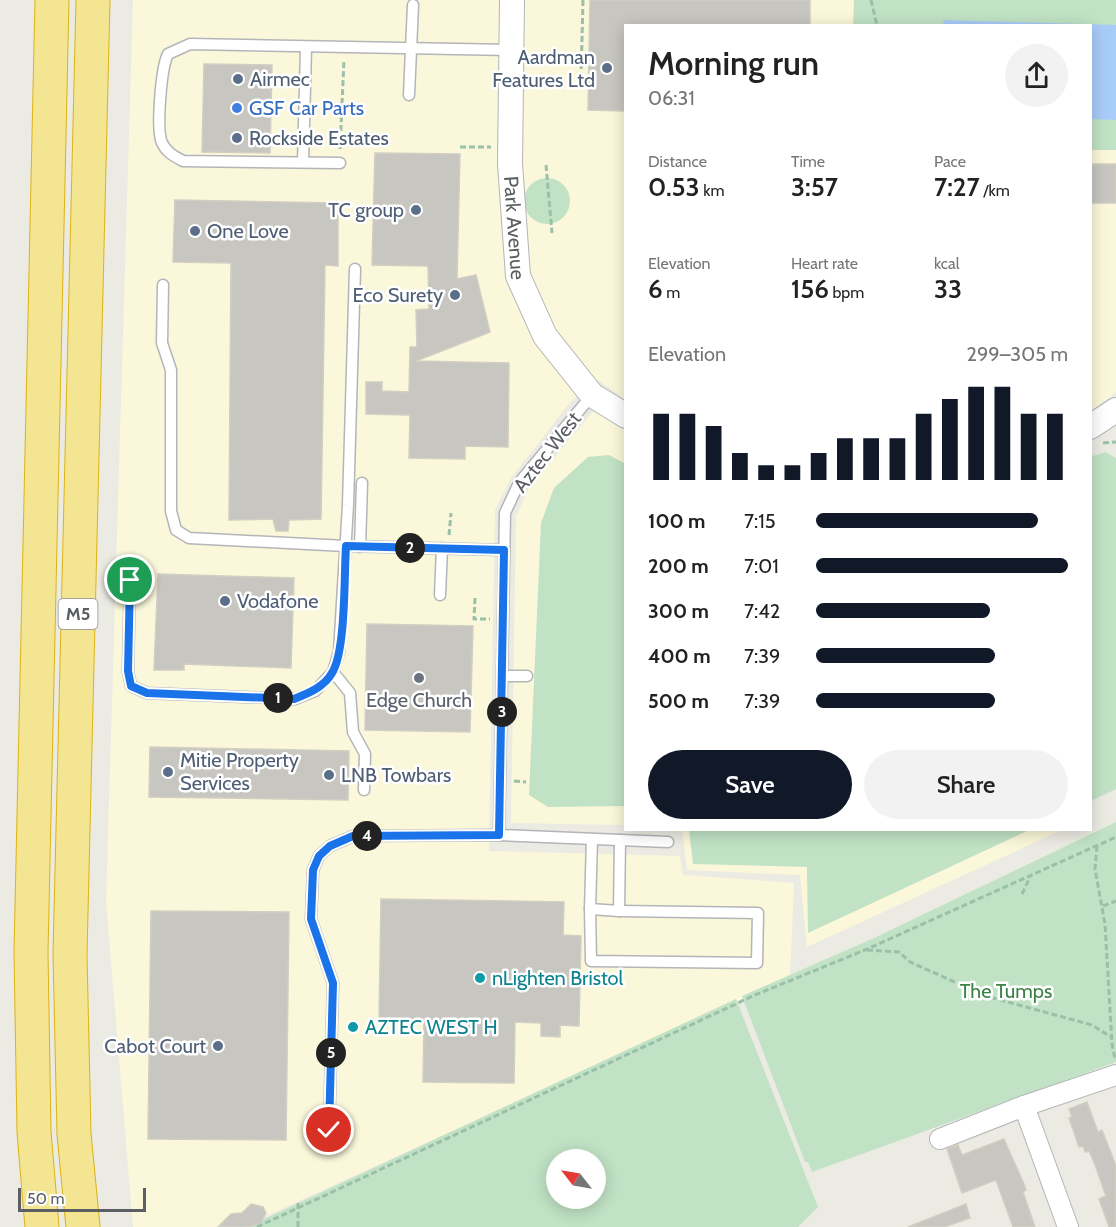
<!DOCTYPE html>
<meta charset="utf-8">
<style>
body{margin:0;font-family:Cabin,sans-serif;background:#f2f2f2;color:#222;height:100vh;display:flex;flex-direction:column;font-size:22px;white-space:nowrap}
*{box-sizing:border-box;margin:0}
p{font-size:20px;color:#767676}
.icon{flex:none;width:33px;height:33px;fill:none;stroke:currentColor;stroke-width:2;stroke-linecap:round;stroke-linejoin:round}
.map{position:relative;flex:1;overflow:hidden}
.sheet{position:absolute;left:624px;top:24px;width:468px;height:807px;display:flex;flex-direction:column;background:#fff;border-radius:0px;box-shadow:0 3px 15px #0003}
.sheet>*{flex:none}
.needle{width:39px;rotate:301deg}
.fabs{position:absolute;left:546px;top:1149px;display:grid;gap:12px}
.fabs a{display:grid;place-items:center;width:60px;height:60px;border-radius:50%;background:#fff;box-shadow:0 3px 15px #0003;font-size:30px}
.scale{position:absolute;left:18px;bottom:15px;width:128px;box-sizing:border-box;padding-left:6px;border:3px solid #5b5e62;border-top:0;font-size:16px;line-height:21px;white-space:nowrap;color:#5b5e62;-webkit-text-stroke:4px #fff;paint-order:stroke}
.pin{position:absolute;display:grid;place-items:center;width:51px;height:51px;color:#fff;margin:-26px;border:3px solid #fff;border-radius:50%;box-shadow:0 2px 6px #0007}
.km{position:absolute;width:30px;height:30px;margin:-15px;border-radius:50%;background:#222;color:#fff;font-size:16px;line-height:30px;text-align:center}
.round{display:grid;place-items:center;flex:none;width:63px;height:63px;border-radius:32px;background:#f2f2f2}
.summary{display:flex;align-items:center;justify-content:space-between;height:102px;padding:0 24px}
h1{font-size:33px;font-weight:600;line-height:45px}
.metrics{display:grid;grid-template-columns:repeat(3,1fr);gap:9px;height:102px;padding:6px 24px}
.metrics div{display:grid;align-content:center}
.metrics b{font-size:26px;font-weight:600}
.metrics small{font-size:16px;font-weight:400}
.metrics p{font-size:16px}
.chart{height:168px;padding:12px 24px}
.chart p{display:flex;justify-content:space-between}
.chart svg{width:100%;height:108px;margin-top:6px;stroke:#111827;stroke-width:6}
.primary-button{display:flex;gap:12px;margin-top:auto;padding:12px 24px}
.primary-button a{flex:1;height:69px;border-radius:36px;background:#111827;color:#fff;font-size:24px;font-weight:600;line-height:69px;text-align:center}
.primary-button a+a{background:#f2f2f2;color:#222}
ul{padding:0 24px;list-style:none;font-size:20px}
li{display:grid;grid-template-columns:96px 72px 1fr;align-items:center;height:45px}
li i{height:15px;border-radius:8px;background:#111827}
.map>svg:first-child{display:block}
.commercial{fill:#fbf7da}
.green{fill:#c1e2c5;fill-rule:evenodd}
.water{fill:#a8ccf8}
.building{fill:#c8c6c0;stroke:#d1cec2;stroke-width:1.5}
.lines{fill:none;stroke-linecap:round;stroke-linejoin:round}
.service-casing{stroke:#b3b5b9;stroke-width:13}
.minor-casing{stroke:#b3b5b9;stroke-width:22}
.tertiary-casing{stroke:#b3b5b9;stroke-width:26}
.motorway-casing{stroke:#ddb313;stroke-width:35}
.path{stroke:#9ac0a9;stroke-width:3;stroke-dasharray:6 3;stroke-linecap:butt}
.service{stroke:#fff;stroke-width:10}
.minor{stroke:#fff;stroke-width:20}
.tertiary{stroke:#fff;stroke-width:24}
.motorway{stroke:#f4e593;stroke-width:33}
.route-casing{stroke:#fff;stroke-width:12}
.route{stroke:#1a73e8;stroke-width:8}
.service-dot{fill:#5c6f8a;stroke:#fff;stroke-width:2}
.shop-dot{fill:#3f7fe0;stroke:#fff;stroke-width:2}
.worship-dot{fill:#6b7280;stroke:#fff;stroke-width:2}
.culture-dot{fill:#0f9aa8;stroke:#fff;stroke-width:2}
.labels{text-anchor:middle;stroke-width:5;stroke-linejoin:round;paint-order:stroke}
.shield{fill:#fff;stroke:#8c8e91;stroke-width:1.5}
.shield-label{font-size:18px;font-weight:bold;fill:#5b5e62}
.service-label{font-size:20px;fill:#4e5e75;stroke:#fff;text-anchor:start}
.shop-label{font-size:20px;fill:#366cbe;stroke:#fff;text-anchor:start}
.street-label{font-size:20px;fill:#5b5e62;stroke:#fff}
.worship-label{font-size:20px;fill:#5b616d;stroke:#fff}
.culture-label{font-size:20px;fill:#0d838f;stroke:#fff;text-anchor:start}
.park-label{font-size:20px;fill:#3c8146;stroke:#fff}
</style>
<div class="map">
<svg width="1116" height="1227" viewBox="0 0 1116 1227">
<rect width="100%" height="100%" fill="#ecebe3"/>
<g class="commercial">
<path d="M133 0H1116V392L1091 412 1090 26H626L625 399 595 378 568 405 511 478 495 510 489 851 680 856 683 875 794 883 790 977 242 1227H133L106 902Z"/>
<path d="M596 408 625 427V825L511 823 516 516 529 488Z"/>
<path d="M682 830H1062L807 947 800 875 687 870Z"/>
</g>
<g class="green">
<path d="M854 0H1116V150H1091L1090 26H853Z"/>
<circle cx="547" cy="201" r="23"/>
<path d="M1105 452 1116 458V789L1091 801 1090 457Z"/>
<path d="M609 455 626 464 625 806 548 807 529 795 541 523 554 488 588 457Z"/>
<path d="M1116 822V1062L812 1172 808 1162H805L742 996 874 938Z"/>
<path d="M689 830H1029L808 933 807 867 693 864Z"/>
<path d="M736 999 818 1207 798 1227H247ZM556 1160H596V1198H556Z"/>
</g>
<path class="water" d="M943 20 1116 25V120L1091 119 1090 26H944Z"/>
<g class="building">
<path d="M590 0H810V26H626V111L588 110Z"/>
<path d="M204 64 272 65 270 153 202 152Z"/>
<path d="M375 153 460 154 457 279 476 275 490 332 416 361 509 363 508 447 465 446V459L409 458 410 415 366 414V382H382V391L409 392 410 347H417L416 310 429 309 428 266 372 265Z"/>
<rect x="1090" y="164" width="26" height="39"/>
<path d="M175 200 338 203V266L325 265 321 519 289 520 288 531H276L273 519 229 520 231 263 173 262Z"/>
<path d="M158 574 294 578 291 668 184 664V670H154Z"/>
<path d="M367 624 473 626 470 732 365 730Z"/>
<path d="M150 747 349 751 348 800 149 797Z"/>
<path d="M381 899 564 902 563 935 581 936 579 1026 560 1025V1037L541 1036V1023L515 1022 514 1083 423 1082 424 1022 379 1021Z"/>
<path d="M151 911 289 912 286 1140 148 1139Z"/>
<path d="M1087 1102 1098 1132 1102 1130 1116 1166V1227H1109L1099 1199 1106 1196 1095 1165 1089 1151 1085 1152 1083 1146 1079 1147 1069 1118 1072 1117 1069 1109Z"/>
<path d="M1004 1139 1024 1184 1026 1190 1023 1192 1035 1227H1013L996 1180 962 1193 947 1149 958 1145 962 1155Z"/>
<path d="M251 1204 263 1207 266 1213 260 1224 245 1227H218L231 1214 242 1213Z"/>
<path d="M966 1204 970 1218 944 1227H908Z"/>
</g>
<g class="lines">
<g class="service-casing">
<g id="service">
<path d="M409 95 413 5"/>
<path d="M303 162 306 48"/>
<path d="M340 163 183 161C174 156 167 153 162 143 156 130 161 68 168 54L190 44 510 50"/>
<path d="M163 285 162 343 171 370V511L176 530 189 538 346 546 504 550"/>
<path d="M360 547 362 483"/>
<path d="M130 580 128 671 131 686 147 693 295 699 315 691 333 672 339 652 348 505 355 269"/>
<path d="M440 595 442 548"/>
<path d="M333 672 350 693 353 732 365 754 364 790"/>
<path d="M504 676H527"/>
<path d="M499 835 505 513 519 483 592 395"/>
<path d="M592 839 590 909 619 911 620 840"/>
<path d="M590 909 591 961 757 963 758 913 619 911"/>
<path d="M329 1130 333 983 311 919 313 870 319 856 330 846 353 836 499 835 668 842"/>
</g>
</g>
<g class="minor-casing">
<g id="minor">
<path d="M1024 1106 1068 1227"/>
<path d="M940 1139 1024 1106 1116 1075"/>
</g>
</g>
<g class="tertiary-casing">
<g id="tertiary">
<path id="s1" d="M512 0 510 164 518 276 545 336 592 395 626 416"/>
<path d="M1090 427 1116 410"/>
</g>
</g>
<g class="motorway-casing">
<g id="motorway">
<path d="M42 1227 34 1132 31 952 52 0"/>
<path d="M83 1227 74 1134 70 954 93 0"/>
</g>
</g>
<g class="path">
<path d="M871 0 877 26"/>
<path d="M581 78 583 0"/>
<path d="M460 147H491"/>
<path d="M340 149 344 60"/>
<path d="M546 165 552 233"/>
<path d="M1103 443 1116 442"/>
<path d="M449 535 451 513"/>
<path d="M475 598 474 619H490"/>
<path d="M514 781 526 782"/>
<path d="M1097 846 1095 869 1105 924 1112 1044 1115 1059"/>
<path d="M1022 894 1030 877"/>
<path d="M1103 906 1116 901"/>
<path d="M867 950 899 952 910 962 986 996 1092 1025 1111 1037"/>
<path d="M298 1203V1227"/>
<path d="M257 1227 755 995 865 950 1116 837"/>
</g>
<use href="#service" class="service"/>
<use href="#minor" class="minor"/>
<use href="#tertiary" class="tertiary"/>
<use href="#motorway" class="motorway"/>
</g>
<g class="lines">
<g class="route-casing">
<path id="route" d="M130 580 128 671 131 686 147 693 294 699C309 693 324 687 332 673 346 651 344 575 346 546L504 550 499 835 353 836 330 846 319 856 313 870 311 919 333 983 329 1130"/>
</g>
<use href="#route" class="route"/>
</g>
<g class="service-dot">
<circle cx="607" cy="68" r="6"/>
<circle cx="238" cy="79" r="6"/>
<circle cx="237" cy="138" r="6"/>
<circle cx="416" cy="210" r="6"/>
<circle cx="195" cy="231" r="6"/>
<circle cx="455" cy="295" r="6"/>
<circle cx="225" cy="601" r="6"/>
<circle cx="168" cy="772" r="6"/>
<circle cx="329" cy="775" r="6"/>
<circle cx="218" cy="1046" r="6"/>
</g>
<circle class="shop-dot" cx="237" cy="108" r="6"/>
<circle class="worship-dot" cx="419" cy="678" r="6"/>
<g class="culture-dot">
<circle cx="480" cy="978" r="6"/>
<circle cx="353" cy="1027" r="6"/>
</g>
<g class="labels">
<rect class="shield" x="58.5" y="599" width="39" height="30" rx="4.5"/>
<g class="shield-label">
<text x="78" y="620">M5</text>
</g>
<g class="service-label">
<text x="595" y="64" text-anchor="end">Aardman<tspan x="595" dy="23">Features Ltd</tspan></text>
<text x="250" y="86">Airmec</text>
<text x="249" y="145">Rockside Estates</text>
<text x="404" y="217" text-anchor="end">TC group</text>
<text x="207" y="238">One Love</text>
<text x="443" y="302" text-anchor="end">Eco Surety</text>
<text x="237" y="608">Vodafone</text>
<text x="180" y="767">Mitie Property<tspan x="180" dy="23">Services</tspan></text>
<text x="341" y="782">LNB Towbars</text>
<text x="206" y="1053" text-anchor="end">Cabot Court</text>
</g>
<g class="shop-label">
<text x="249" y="115">GSF Car Parts</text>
</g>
<g class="street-label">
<text dy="7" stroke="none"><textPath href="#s1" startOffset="228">Park Avenue</textPath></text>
<text transform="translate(547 452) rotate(-52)" y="7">Aztec West</text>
</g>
<g class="worship-label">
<text x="419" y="707">Edge Church</text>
</g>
<g class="culture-label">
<text x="492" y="985">nLighten Bristol</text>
<text x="365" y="1034">AZTEC WEST H</text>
</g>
<g class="park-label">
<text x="1006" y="998">The Tumps</text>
</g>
</g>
</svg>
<div class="fabs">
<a><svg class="needle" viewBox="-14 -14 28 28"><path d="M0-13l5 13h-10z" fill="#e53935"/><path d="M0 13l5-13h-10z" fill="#767676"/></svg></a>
</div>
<div class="scale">50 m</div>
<div class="pin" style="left:130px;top:580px;background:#1e9e55"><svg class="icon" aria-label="arrive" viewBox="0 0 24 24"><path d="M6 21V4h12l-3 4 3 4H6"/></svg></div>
<div class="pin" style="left:329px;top:1130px;background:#d93025"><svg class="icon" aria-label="check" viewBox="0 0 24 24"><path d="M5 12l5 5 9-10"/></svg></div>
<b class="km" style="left:278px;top:698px">1</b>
<b class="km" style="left:410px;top:548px">2</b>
<b class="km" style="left:502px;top:712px">3</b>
<b class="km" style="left:367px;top:836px">4</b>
<b class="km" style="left:331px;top:1053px">5</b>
<section class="sheet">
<div class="summary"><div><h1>Morning run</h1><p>06:31</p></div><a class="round"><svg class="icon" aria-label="share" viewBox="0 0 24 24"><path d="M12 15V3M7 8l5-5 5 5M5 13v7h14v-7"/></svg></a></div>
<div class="metrics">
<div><p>Distance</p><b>0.53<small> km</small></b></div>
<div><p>Time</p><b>3:57</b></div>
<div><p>Pace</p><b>7:27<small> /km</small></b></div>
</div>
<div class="metrics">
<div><p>Elevation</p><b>6<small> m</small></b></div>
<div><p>Heart rate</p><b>156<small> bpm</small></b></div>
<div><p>kcal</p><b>33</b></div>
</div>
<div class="chart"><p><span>Elevation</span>299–305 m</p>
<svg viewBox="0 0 160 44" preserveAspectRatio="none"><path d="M5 44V17M15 44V17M25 44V22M35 44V33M45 44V38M55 44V38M65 44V33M75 44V27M85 44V27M95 44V27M105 44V17M115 44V11M125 44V6M135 44V6M145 44V17M155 44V17"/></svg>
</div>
<ul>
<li><b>100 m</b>7:15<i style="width:88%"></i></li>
<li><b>200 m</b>7:01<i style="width:100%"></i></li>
<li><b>300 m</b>7:42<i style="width:69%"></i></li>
<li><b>400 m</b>7:39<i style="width:71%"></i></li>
<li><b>500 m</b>7:39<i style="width:71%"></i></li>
</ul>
<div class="primary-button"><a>Save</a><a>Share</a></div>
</section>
</div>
